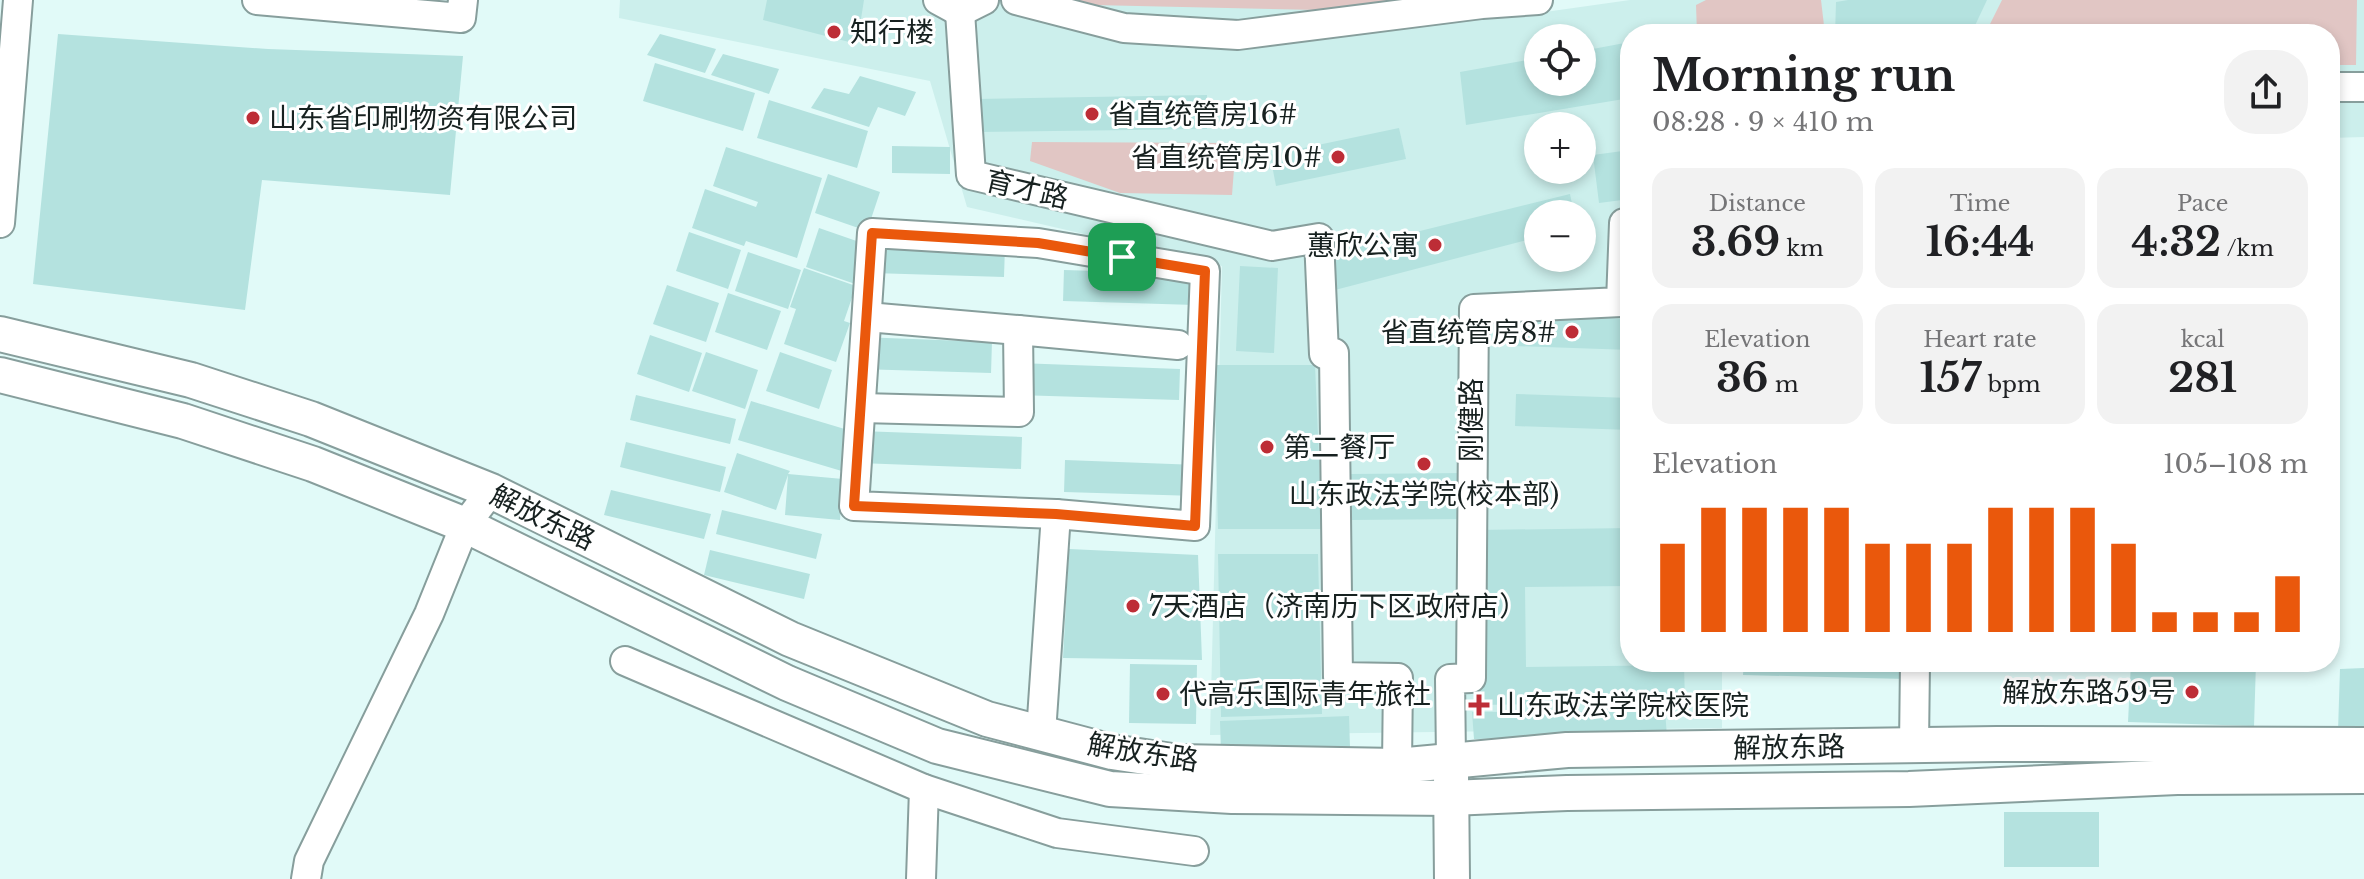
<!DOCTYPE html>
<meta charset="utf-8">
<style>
body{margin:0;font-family:"Libre Baskerville","Noto Sans SC",serif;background:#f2f2f2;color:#202124;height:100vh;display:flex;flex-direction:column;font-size:30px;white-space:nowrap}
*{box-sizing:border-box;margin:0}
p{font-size:26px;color:#757577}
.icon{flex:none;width:44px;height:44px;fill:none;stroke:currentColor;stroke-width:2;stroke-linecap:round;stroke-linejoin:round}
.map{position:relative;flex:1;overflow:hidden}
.side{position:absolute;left:1620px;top:24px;width:720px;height:648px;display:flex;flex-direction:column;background:#fff;border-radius:32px;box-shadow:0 4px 12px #0003}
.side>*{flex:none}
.fabs{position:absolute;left:1524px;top:24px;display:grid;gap:16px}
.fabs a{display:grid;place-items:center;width:72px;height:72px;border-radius:50%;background:#fff;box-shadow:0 4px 12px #0003;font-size:40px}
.pin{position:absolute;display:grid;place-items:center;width:68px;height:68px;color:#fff;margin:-34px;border-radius:16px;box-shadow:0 4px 12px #0006}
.round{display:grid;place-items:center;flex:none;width:84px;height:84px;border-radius:32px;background:#f2f2f2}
.overview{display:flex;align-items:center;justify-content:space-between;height:136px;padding:0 32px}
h1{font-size:44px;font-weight:700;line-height:60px}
.metrics{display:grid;grid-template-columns:repeat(3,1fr);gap:12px;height:136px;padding:8px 32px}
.metrics div{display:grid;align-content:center;border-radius:20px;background:#f2f2f2;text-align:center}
.metrics b{font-size:40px;font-weight:700}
.metrics small{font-size:22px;font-weight:400}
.metrics p{font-size:22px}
.chart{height:224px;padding:16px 32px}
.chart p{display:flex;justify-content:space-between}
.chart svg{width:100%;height:144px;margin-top:8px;stroke:#ea580c;stroke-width:6}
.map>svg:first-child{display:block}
.built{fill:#ccefec;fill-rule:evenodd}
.green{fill:#e1c6c4}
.building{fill:#b4e2df}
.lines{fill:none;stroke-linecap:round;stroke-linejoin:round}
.minor-casing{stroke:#879e9c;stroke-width:32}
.major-casing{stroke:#879e9c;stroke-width:38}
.minor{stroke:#fff;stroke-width:28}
.major{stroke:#fff;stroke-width:34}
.route-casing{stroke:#fff;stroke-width:16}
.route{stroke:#ea580c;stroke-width:10}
.poi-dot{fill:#bd2d36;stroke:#fff;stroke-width:3}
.labels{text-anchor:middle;stroke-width:6;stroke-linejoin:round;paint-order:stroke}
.poi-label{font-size:28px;fill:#172120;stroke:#fff;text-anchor:start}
.street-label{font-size:28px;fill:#172120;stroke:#fff}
</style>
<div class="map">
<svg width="2364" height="879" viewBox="0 0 2364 879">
<rect width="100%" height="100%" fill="#e1faf8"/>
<path class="built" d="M620 0H1536L1545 12 1630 0H2364V137L2330 138V34H1630V662H1722V728L1210 735 1222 266 967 207 930 81 619 18ZM1538 38H1582V82H1538ZM1538 126H1582V170H1538ZM1538 214H1582V258H1538Z"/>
<g class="green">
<path d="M1042 0H1416L1319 10 1048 4Z"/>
<path d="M1706 0H1821L1825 34H1697L1696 5Z"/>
<path d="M2002 0H2357L2356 65H2330V34H1985Z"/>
<path d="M1032 142 1236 143 1232 195 1120 193 1030 161Z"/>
</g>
<g class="building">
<path d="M767 0H864L857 44 763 20Z"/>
<path d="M1848 0H1987L1971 34H1835L1836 2Z"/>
<path d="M58 34 268 49 463 56 450 195 262 180 245 310 33 284Z"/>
<path d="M660 34 716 49 705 73 647 55Z"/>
<path d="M1630 42V98L1466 125 1460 72 1538 58V82H1582V51Z"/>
<path d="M723 54 779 69 769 94 711 75Z"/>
<path d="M655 63 755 93 743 131 643 101Z"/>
<path d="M860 76 916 92 905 116 878 107 869 127 811 108 824 88 849 94Z"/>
<path d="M1207 95V129L977 132V99Z"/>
<path d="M769 100 868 131 857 168 757 138Z"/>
<path d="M1399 128 1406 159 1276 186 1270 155Z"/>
<path d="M892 146 950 147V174L892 173Z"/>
<path d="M726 147 822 178 797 258 746 241 744 246 692 228 705 189 756 207 758 202 713 186Z"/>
<path d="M1630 150V199L1599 203 1593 155Z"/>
<path d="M828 174 880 192 867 231 815 213Z"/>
<path d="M1570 194 1574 214H1538V237L1335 290 1331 253Z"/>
<path d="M819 228 871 246 858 285 806 267Z"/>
<path d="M689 232 741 250 728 289 676 271Z"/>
<path d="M873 242 1005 246 1004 277 872 273Z"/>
<path d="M748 252 801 270 788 309 735 291Z"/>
<path d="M1240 266 1278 268 1274 353 1236 351Z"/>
<path d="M804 268 856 286 844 321 850 323 836 362 784 344 796 309 790 307Z"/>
<path d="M1064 270 1196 274 1195 305 1063 301Z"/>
<path d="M667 285 719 303 706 342 653 324Z"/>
<path d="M728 293 781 311 767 350 715 332Z"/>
<path d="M1515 314 1630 319V350L1514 346Z"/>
<path d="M650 335 702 353 689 392 637 374Z"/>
<path d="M860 337 992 342 991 373 859 369Z"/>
<path d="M706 352 758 370 745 409 692 391Z"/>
<path d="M780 352 832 370 819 409 766 391Z"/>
<path d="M1018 363 1180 369 1179 400 1017 395Z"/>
<path d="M1214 365H1315L1322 529H1218Z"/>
<path d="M1516 394 1630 398V430L1515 426Z"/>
<path d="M636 395 736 419 730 444 630 420Z"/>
<path d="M751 401 858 433 845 472 738 440Z"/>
<path d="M860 431 1022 437 1021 469 859 463Z"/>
<path d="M626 442 726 467 720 492 620 467Z"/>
<path d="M737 453 790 471 788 474 843 479 840 520 785 515 788 475 776 510 724 492Z"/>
<path d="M1065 460 1198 465 1196 496 1064 492Z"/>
<path d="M1465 473V519L1351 520V474Z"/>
<path d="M611 490 711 514 704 539 604 515Z"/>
<path d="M722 510 822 534 816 559 716 534Z"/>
<path d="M1630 528V586L1525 587 1526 667 1684 665 1685 702 1479 705 1476 530Z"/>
<path d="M1069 549 1198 555 1202 660 1063 658Z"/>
<path d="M710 550 810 574 804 599 704 575Z"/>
<path d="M1218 554H1318L1322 714 1221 717Z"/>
<path d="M1744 662H1907L1906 679 1743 675Z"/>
<path d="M2131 662H2256L2254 726 2128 722Z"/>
<path d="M1130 664 1197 665 1196 724 1129 723Z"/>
<path d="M2364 668V730L2338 731 2340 669Z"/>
<path d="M1665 711 1667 736 1474 739 1472 712Z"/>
<path d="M1349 716 1350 747 1221 752 1220 721Z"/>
<rect x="2004" y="812" width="95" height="55"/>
</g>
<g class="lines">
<g class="minor-casing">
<g id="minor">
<path d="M257 0 461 18 463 0"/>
<path d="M938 0 960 12 984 0"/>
<path d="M1016 0 1124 28 1238 35 1482 4 1538 0"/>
<path d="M960 12 971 175 1272 246 1319 238 1324 354"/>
<path d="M2330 87H2364"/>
<path d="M0 223 18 0"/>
<path d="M872 233 1038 243 1205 271 1195 526 1056 514 854 506Z"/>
<path d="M867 317 1018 330"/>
<path d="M1334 353 1338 677 1398 678 1397 766"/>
<path d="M861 408 1019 412 1018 330 1178 345"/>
<path d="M625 661 924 789 921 879"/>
<path d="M1041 733 1056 514"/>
<path d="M1914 746 1915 662"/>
<path d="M1451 759 1450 679 1471 678 1474 309 1621 302 1624 223 1630 222"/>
<path d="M924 789 1057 833 1194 851"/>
<path d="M306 879 309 861 429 614 465 525 491 491"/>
</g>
</g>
<g class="major-casing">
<g id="major">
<path d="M0 334 191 380 311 419 491 491 790 639 987 719 1112 752 1178 762 1397 766 1567 750 1997 744 2364 745"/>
<path d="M0 375 183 421 313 464 465 525 787 683 937 746 1110 789 1232 796 1451 798 1567 793 1909 789 2177 777 2364 776"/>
<path d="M1451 775 1452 879"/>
</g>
</g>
<use href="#minor" class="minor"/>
<use href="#major" class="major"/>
</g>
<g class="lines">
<g class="route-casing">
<path id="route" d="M872 233 1038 243 1205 271 1195 526 1056 514 854 506Z"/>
</g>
<use href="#route" class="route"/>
</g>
<g class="poi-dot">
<circle cx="834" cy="32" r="8"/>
<circle cx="1092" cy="114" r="8"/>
<circle cx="253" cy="118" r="8"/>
<circle cx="1338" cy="157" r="8"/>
<circle cx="1435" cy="245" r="8"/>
<circle cx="1572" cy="332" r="8"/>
<circle cx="1267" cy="447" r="8"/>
<circle cx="1424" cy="464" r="8"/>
<circle cx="1133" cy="606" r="8"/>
<circle cx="2192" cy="692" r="8"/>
<circle cx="1163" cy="694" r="8"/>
<path d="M1475 693h8v8h8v8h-8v8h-8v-8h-8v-8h8z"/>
</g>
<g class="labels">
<g class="poi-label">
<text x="850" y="42">知行楼</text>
<text x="1108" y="124">省直统管房16#</text>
<text x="269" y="128">山东省印刷物资有限公司</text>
<text x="1322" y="167" text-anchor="end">省直统管房10#</text>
<text x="1419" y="255" text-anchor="end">蕙欣公寓</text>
<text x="1556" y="342" text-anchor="end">省直统管房8#</text>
<text x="1283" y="457">第二餐厅</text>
<text x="1424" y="504" text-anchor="middle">山东政法学院(校本部)</text>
<text x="1149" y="616">7天酒店（济南历下区政府店）</text>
<text x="2176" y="702" text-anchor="end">解放东路59号</text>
<text x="1179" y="704">代高乐国际青年旅社</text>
<text x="1497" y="715">山东政法学院校医院</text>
</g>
<g class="street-label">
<text transform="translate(1027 189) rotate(13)" y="10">育才路</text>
<text transform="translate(1471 420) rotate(-90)" y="10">刚健路</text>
<text transform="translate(543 517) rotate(26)" y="10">解放东路</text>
<text transform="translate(1789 747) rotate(-1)" y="10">解放东路</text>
<text transform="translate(1143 752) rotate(9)" y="10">解放东路</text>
</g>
</g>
</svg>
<div class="fabs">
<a><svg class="icon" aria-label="locate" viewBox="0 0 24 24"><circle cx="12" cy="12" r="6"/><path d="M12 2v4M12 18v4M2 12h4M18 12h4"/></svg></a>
<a>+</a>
<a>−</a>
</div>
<div class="pin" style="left:1122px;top:257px;background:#1e9e55"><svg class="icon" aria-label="arrive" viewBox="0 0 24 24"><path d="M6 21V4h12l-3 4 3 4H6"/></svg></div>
<section class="side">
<div class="overview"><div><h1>Morning run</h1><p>08:28 · 9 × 410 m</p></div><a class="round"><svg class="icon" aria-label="share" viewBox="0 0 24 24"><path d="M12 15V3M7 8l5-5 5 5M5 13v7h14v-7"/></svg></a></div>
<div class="metrics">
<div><p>Distance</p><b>3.69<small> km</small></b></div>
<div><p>Time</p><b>16:44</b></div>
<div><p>Pace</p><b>4:32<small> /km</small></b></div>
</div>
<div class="metrics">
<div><p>Elevation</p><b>36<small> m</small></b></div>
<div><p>Heart rate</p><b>157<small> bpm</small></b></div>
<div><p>kcal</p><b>281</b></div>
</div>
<div class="chart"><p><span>Elevation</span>105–108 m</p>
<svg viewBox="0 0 160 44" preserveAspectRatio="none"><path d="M5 44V17M15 44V6M25 44V6M35 44V6M45 44V6M55 44V17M65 44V17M75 44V17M85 44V6M95 44V6M105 44V6M115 44V17M125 44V38M135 44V38M145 44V38M155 44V27"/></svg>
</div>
</section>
</div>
